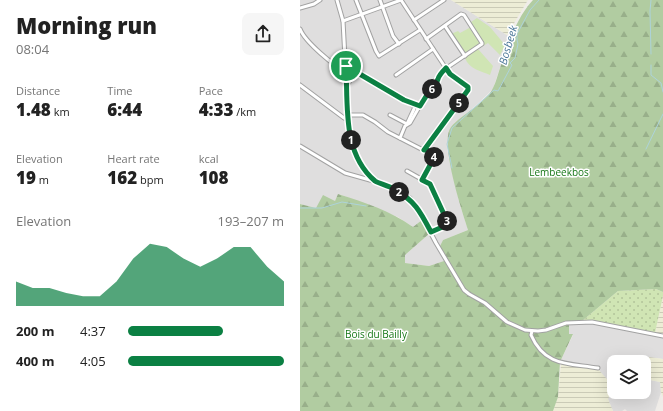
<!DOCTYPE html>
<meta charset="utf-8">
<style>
body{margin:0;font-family:"Open Sans",sans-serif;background:#f6f6f6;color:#222;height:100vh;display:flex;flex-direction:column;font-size:15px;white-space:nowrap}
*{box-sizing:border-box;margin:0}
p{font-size:13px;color:#767676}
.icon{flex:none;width:22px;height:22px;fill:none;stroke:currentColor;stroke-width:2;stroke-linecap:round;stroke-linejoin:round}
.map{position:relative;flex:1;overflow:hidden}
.details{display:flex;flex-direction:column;background:#fff;width:300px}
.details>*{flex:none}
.buttons{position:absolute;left:307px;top:355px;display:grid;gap:8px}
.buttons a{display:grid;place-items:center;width:44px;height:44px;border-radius:8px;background:#fff;box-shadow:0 4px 16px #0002;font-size:20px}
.pin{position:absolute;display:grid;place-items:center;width:34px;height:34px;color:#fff;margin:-17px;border:2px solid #fff;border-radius:50%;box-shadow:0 1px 4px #0007}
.km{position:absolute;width:20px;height:20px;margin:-10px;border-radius:50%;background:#222;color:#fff;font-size:11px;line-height:20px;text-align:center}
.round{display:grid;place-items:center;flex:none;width:42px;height:42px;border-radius:8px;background:#f6f6f6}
.summary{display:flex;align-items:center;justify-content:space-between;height:68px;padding:0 16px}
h1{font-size:22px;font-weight:800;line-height:30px}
.metrics{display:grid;grid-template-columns:repeat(3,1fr);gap:6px;height:68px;padding:4px 16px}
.metrics div{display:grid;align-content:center}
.metrics b{font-size:17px;font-weight:800}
.metrics small{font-size:11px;font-weight:400}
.metrics p{font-size:11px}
.chart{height:112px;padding:8px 16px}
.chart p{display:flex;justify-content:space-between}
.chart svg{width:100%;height:72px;margin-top:4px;fill:#0b8043;opacity:.7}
ul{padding:0 16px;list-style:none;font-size:13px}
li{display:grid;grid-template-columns:64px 48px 1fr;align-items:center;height:30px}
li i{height:10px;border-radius:5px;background:#0b8043}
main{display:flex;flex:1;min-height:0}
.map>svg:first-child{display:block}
.residential{fill:#dfdede;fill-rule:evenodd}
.farmland{fill:url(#farmland-rules)}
.grass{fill:url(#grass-dots)}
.forest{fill:url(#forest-firs)}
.garden{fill:#d0e5b4}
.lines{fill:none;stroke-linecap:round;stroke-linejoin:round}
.stream{stroke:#add3da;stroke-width:1}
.minor-casing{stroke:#a2a2a2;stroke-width:5}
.minor{stroke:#fff;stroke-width:3}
.route-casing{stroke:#fff;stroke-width:8}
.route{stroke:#0b8043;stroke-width:5}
.labels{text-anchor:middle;stroke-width:3;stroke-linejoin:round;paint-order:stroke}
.park-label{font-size:10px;fill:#177717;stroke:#fff}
.water-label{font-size:11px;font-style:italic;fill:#4e799a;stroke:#fff}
</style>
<main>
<section class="details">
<div class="summary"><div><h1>Morning run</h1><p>08:04</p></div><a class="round"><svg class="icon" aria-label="share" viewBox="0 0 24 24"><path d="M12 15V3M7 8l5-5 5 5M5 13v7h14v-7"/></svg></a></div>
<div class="metrics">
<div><p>Distance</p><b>1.48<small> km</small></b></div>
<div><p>Time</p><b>6:44</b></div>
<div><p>Pace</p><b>4:33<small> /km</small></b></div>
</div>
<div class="metrics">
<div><p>Elevation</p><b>19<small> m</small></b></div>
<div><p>Heart rate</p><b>162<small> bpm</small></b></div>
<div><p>kcal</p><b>108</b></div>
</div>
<div class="chart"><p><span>Elevation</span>193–207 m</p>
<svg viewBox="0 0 160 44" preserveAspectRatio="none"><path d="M0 44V29L10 33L20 33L30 36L40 38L50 38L60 29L70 15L80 6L90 8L100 15L110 20L120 15L130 8L140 8L150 20L160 29V44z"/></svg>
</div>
<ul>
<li><b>200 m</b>4:37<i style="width:61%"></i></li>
<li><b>400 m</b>4:05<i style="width:100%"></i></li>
</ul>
</section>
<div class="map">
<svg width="363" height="411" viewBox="0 0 363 411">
<defs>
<pattern id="farmland-rules" width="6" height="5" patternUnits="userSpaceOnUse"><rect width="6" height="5" fill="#ededd6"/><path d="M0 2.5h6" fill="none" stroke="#cbcbb7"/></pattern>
<pattern id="grass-dots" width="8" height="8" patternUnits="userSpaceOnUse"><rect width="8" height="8" fill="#d0e5b4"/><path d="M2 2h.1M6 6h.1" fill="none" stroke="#b2c49a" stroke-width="1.8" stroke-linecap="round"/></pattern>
<pattern id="forest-firs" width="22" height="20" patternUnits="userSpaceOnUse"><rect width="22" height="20" fill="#b1cca1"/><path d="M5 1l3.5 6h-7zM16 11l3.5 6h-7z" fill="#98af8a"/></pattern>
</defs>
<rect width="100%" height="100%" fill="#f0ede9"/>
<g class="residential">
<path d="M0 0H151L210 37 193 89 172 109 151 127 147 144 148 155 160 205 168 230 143 240 140 246 137 248 145 261 129 266 104 263 105 255 130 233 113 227 98 217 39 194 35 201 16 208 0 204Z"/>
<path d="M291 323 363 337V359L349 357 345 379 360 382 361 392 355 411H327L325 409 322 411H313L308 399 275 366 261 364 260 362 273 335 269 334V324ZM314 362H344V392H314Z"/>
</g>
<g class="farmland">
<path d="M151 0H228L207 35Z"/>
<path d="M363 296V334L355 333Z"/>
<path d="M349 357 363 359V397L361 392 360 382 345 379Z"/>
<path d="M261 364 298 369 314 387 308 399 313 411H253L258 397Z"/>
</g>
<path class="grass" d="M356 289 363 292V296L355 333 297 321H282L318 291Z"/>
<path class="forest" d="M233 0H363V292L356 289 318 291 282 321 269 324V334H273L260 362 258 397 253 411H0V204L16 208 23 195 35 201 38 194C66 203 89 210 113 227L122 220 130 233 105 255V263L129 266 147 260 140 246 143 240 168 230C162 211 139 142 151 127 162 114 186 103 193 88 196 82 198 74 200 68 208 45 216 18 233 0Z"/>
<path class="garden" d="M177 18 190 27 205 45 200 55 188 43 178 49 193 66 190 75C181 71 169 69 165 58L167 56 151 34 158 31 160 33 171 27V22Z"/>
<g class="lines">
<g class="stream">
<path d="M351 54 350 11 351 0"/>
<path d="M351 65V75L361 83 363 92"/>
<path d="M346 149 363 114"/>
<path d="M152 168 147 144 152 128 194 90 198 91 212 65 210 63 215 58 218 44 217 40V34L230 10 239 0"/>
<path d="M0 208H22L42 202 66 206"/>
</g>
<g class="minor-casing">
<g id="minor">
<path d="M37 0 43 21 49 133C54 155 62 165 75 182"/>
<path d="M56 0 76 51 79 56 120 30"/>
<path d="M80 0 93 36 99 44"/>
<path d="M101 0 149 73 168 87V90L124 150"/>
<path d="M0 8 14 4 20 0"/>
<path d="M114 20 144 0"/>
<path d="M43 21 101 0"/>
<path d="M145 26 165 56"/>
<path d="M0 29C5 42 34 66 46 72"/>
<path d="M46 66 112 104"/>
<path d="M96 75 133 49"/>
<path d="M0 85 44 118 48 119"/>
<path d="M47 85 56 72"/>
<path d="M131 90C135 88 137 84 137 80"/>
<path d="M112 105V104L120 106"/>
<path d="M48 115H63L75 122 88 132 125 151 127 150 134 154 135 156 122 179"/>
<path d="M90 115 107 124"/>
<path d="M107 124 114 109"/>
<path d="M100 138 105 126 110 123 134 81 137 80 145 69 182 44V43L164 15 161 14 126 39"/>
<path d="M0 146 45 173 84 184 110 198 119 211 136 243 164 290 169 294 185 303 207 322 225 330 238 331 246 330 266 323 292 322 363 336"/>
<path d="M107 171 130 184 147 223V225L131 232"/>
<path d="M232 331 231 335C245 367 269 363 298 368"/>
</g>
</g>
<use href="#minor" class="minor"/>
</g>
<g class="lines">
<g class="route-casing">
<path id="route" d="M46 66 104 100 120 106 130 90C136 87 136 84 138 79 139 75 143 71 146 68L150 74 168 87V90L124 150H127L134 154 135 156 122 180 130 184 148 223 147 225 131 232C120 211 115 201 94 189 89 186 78 183 75 181 42 153 48 105 46 66Z"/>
</g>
<use href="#route" class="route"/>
</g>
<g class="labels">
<g class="park-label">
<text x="259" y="176">Lembeekbos</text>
<text x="76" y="338">Bois du Bailly</text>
</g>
<g class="water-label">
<text transform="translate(208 45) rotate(-74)" y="4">Bosbeek</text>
</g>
</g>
</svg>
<div class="buttons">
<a><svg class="icon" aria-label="layers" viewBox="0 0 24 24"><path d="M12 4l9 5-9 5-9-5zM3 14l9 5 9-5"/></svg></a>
</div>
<div class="pin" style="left:46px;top:66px;background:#1e9e55"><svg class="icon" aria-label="arrive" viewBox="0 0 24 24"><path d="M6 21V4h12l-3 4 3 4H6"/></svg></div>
<b class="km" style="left:51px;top:140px">1</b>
<b class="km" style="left:99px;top:192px">2</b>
<b class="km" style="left:147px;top:221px">3</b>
<b class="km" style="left:134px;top:157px">4</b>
<b class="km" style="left:159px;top:103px">5</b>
<b class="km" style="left:132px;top:89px">6</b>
</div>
</main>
